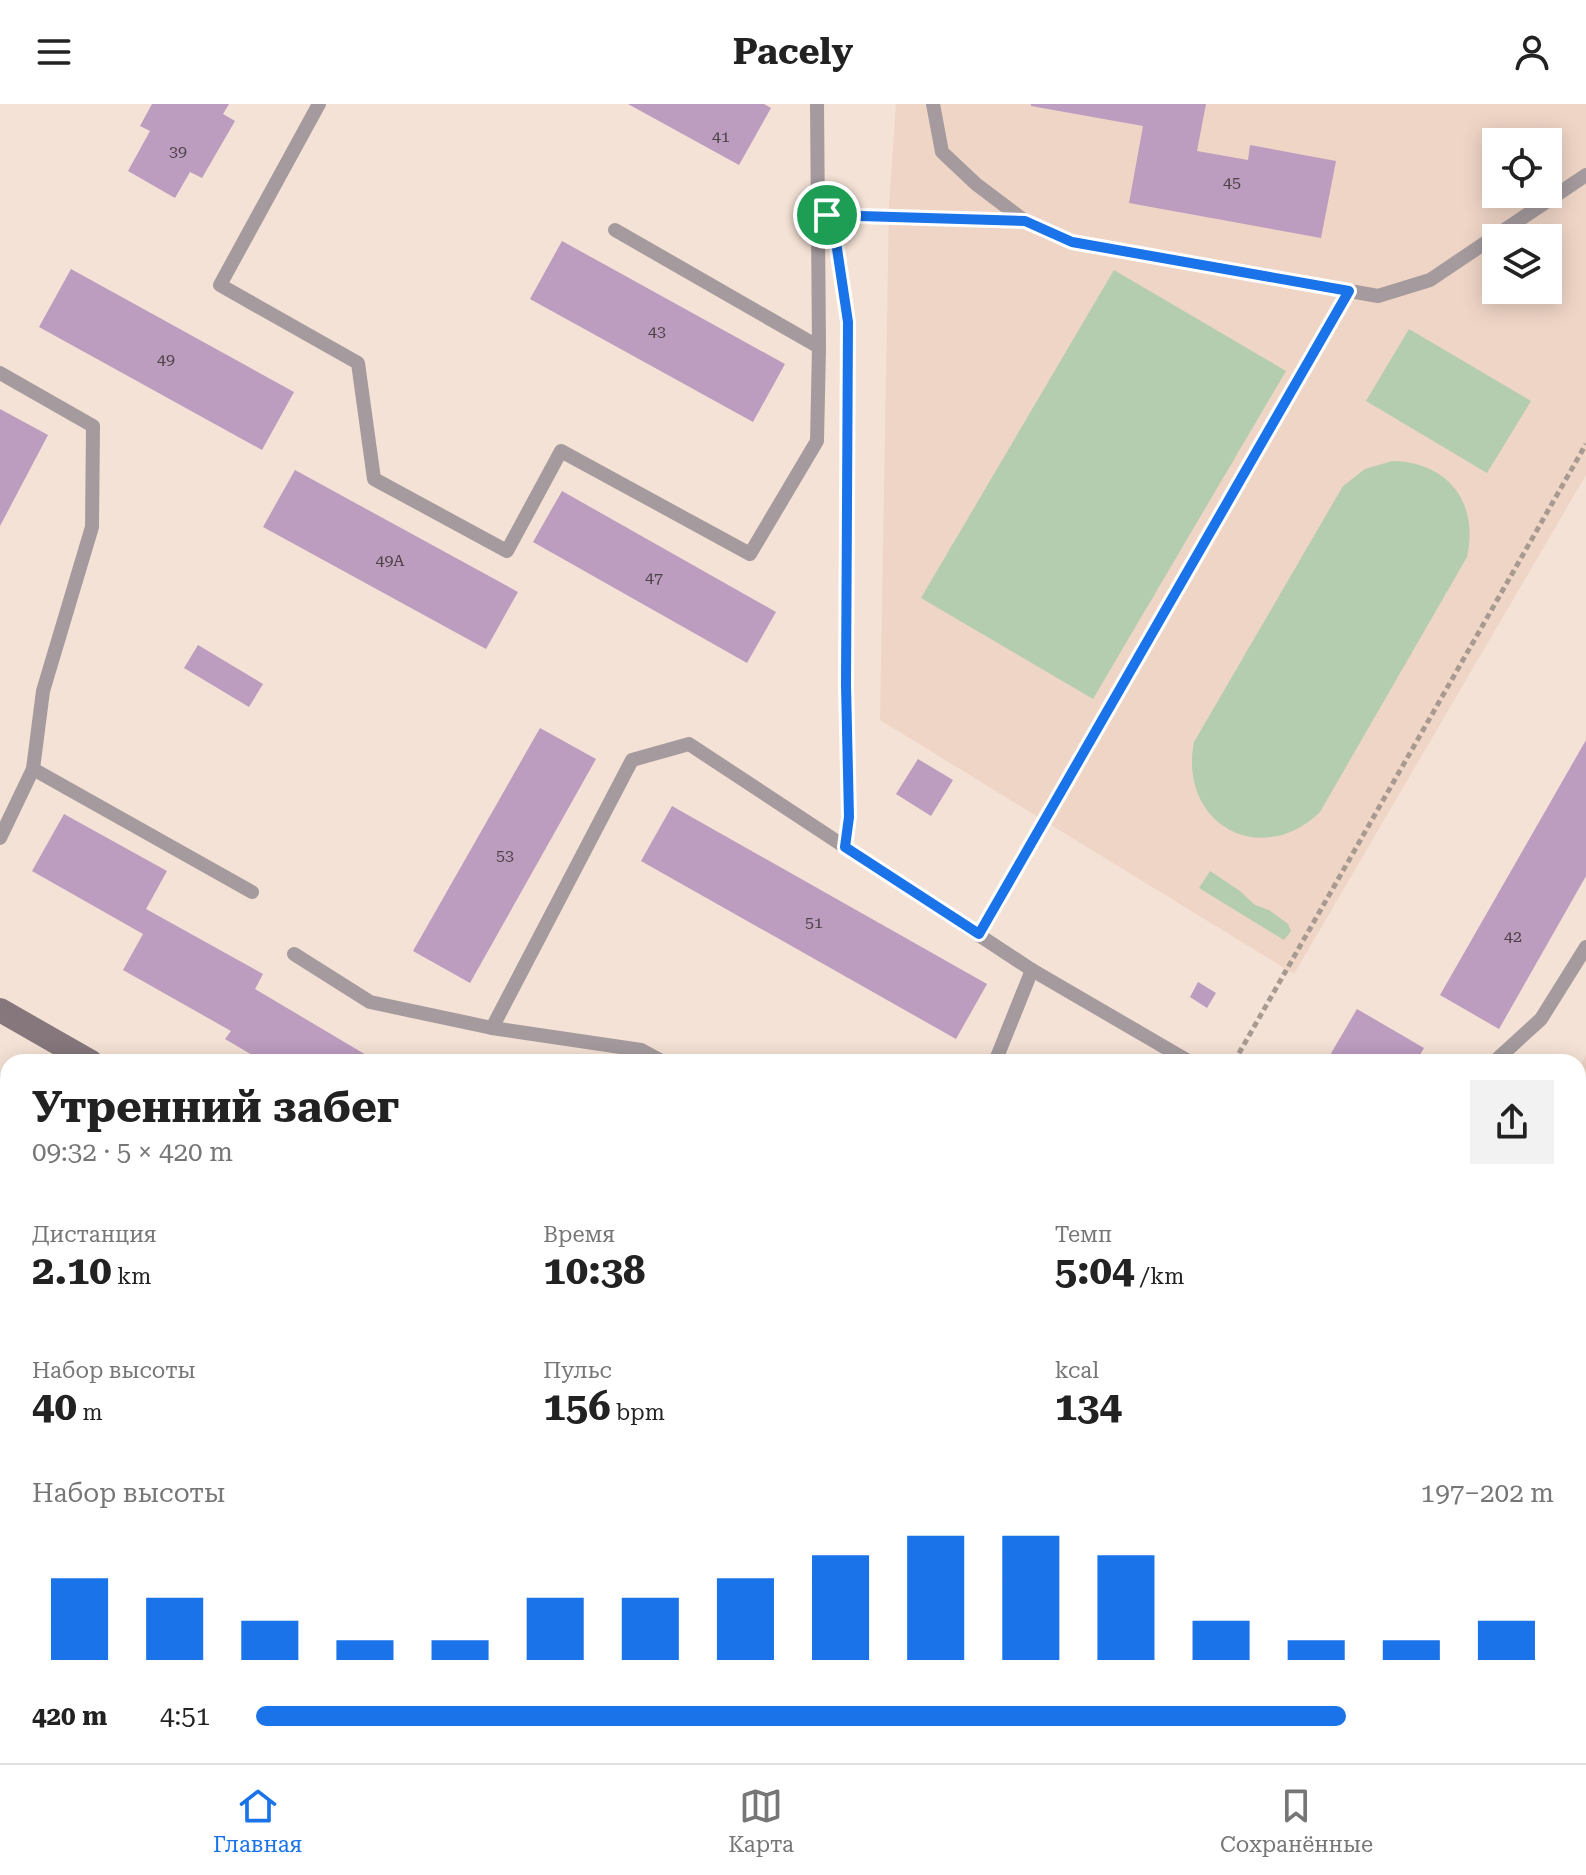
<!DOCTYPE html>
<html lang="ru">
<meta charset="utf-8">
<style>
body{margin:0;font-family:"Roboto Serif",serif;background:#f2f2f2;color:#222;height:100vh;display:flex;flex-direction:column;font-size:30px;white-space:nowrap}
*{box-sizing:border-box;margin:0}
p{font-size:26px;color:#767676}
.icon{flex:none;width:44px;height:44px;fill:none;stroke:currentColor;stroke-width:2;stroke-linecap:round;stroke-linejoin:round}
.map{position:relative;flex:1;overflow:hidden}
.side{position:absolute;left:0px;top:950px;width:1586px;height:710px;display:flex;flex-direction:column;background:#fff;border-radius:24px 24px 0 0;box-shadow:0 4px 20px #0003}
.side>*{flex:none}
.controls{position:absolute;left:1482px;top:24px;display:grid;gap:16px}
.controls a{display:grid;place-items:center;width:80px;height:80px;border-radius:0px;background:#fff;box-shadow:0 4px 20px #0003;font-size:40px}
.pin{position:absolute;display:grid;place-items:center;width:68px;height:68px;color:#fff;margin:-34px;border:4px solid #fff;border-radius:50%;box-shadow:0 2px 8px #0007}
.round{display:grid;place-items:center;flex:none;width:84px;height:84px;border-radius:0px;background:#f2f2f2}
.head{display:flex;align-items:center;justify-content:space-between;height:136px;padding:0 32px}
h1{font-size:44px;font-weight:700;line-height:60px}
.stats{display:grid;grid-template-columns:repeat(3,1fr);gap:12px;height:136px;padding:8px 32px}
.stats div{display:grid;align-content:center}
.stats b{font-size:40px;font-weight:700}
.stats small{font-size:22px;font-weight:400}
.stats p{font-size:22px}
.chart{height:224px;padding:16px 32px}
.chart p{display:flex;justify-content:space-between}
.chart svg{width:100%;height:144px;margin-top:8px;stroke:#1a73e8;stroke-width:6}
ul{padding:0 32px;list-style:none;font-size:26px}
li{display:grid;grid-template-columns:128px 96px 1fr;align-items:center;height:60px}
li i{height:20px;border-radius:10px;background:#1a73e8}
header{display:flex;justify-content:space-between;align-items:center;height:104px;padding:0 32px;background:#fff;font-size:36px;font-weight:700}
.dock{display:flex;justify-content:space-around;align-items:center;height:112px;border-top:2px solid #e0e0e0;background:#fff;font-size:22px;color:#767676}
.dock a{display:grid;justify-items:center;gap:4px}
.dock .active{color:#1a73e8}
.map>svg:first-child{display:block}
.built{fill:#efd5c6;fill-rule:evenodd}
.green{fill:#b4cdae}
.building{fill:#bc9cbf}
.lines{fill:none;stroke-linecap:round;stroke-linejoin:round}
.path{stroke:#a89a90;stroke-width:5;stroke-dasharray:6 4;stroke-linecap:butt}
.lane{stroke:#a59b9e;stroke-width:14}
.street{stroke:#a59b9e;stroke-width:24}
.secondary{stroke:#85777b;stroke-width:24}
.route-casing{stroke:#fff;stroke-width:16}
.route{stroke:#1a73e8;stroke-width:10}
.labels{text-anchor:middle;stroke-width:8;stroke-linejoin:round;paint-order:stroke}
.number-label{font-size:16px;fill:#4e4247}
</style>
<header><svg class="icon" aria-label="menu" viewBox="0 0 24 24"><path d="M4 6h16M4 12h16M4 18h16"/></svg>Pacely<svg class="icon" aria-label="person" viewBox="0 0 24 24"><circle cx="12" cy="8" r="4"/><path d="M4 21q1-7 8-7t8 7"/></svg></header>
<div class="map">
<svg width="1586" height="1659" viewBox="0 0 1586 1659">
<rect width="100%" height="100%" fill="#f5e2d6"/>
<g class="built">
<path d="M896 0H1586V371L1294 870 880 616 889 101ZM1496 38H1548V90H1496ZM1496 134H1548V186H1496Z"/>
<path d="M1586 951V1427L1578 1423V966Z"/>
</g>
<g class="green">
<path d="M1114 166 1286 267 1093 595 921 494Z"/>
<path d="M1409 225 1531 297 1487 369 1366 297Z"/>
<path d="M1392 357C1448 358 1479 398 1467 453L1320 708C1260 766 1178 719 1194 638L1343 382 1365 365Z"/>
<path d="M1210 767 1240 787 1255 801 1269 806 1288 820 1291 827 1284 836 1199 784Z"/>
</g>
<g class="building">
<path d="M152 0H229L223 10 235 17 202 74 190 68 175 94 128 67 150 27 140 22Z"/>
<path d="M628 0H764L771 4 739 61Z"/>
<path d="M1031 0H1206L1197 47 1248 56 1250 41 1336 57 1321 134 1129 99 1143 22 1031 2Z"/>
<path d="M562 137 785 260 753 318 530 195Z"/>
<path d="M71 165 294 288 262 346 39 223Z"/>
<path d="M0 305 48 331 0 422Z"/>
<path d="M295 366 518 488 486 545 263 423Z"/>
<path d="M562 387 776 508 747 559 533 438Z"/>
<path d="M198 541 263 580 249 603 184 564Z"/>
<path d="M540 624 596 655 470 879 413 847Z"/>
<path d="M1586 636V772L1499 925 1440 891Z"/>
<path d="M918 655 953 676 931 712 896 690Z"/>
<path d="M672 702 987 880 956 935 641 757Z"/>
<path d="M64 710 167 767 146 805 263 870 255 885 378 958H264L225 935 231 927 123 866 143 830 32 767Z"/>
<path d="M1198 878 1216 889 1207 904 1190 893Z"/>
<path d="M1357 905 1424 944 1416 958H1326Z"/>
<path d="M1578 1629 1586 1634V1659H1504L1491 1652H1578Z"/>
<path d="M653 1652H788L800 1659H649Z"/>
<path d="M851 1652H956L958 1654 955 1659H828L840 1655 847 1659Z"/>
</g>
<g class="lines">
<g class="path">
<path d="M842 112 984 116"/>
<path d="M845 199 848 218 846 581 849 664V716"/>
<path d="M989 813 1337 208"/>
<path d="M1234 958 1586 340"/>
<path d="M0 972 8 976"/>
<path d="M0 1205 8 1190"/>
<path d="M0 1246 8 1243"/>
<path d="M0 1275 8 1260"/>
<path d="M0 1329 8 1334"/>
<path d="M0 1362 8 1366"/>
<path d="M0 1540 8 1545"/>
<path d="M193 1652 205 1659"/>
<path d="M500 1652 512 1659"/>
<path d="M557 1652 569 1659"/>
<path d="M1193 1652 1206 1659"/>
<path d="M435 1659 439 1652"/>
<path d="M981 1659 985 1652"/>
<path d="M1021 1659 1025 1652"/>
</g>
<g class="lane">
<path d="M319 0 220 181 358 259 374 375 507 447 561 347 750 450 817 337 819 243 817 0"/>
<path d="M933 0 942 48 976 80 1025 117 1072 138 1378 192 1430 176 1586 71"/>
<path d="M615 126 819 243"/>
<path d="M0 269 93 322 92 423 43 587 33 665 252 788"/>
<path d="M0 734 33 665"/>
<path d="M294 850 370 898 492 924 641 946 663 958"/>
<path d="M492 924 632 656 689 640 1032 866 1190 958"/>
<path d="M995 958 1032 866"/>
<path d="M1494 958 1541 915 1586 843"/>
<path d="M1578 1570 1586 1575"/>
<path d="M1162 1659 1166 1652"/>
</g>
<g class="street">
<path d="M0 1612 8 1616"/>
<path d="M72 1652 84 1659"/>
<path d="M363 1659 367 1652"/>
</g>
<g class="secondary">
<path d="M0 906 91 958"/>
<path d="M0 1468 8 1473"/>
<path d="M315 1652 327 1659"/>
<path d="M1308 1652 1320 1659"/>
</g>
</g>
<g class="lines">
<g class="route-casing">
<path id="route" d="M827 111 1025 117 1072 138 1349 187 979 830 845 743 849 713 846 581 848 218 836 138Z"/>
</g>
<use href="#route" class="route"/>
</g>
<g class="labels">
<g class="number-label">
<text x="721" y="38">41</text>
<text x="178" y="53">39</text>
<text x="1232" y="84">45</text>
<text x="657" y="233">43</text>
<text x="166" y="261">49</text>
<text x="390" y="462">49А</text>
<text x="654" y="479">47</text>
<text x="505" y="757">53</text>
<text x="814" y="824">51</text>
<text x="1513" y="838">42</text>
</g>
</g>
</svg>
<div class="controls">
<a><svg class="icon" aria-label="locate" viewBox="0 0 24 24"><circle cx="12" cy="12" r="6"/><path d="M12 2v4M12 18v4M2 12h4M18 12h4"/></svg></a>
<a><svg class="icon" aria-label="layers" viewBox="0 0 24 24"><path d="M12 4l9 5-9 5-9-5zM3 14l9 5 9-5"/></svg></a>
</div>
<div class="pin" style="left:827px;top:111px;background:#1e9e55"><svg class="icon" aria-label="arrive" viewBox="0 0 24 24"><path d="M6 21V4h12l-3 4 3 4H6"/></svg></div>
<section class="side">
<div class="head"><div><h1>Утренний забег</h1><p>09:32 · 5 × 420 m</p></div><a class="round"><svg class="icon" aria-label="share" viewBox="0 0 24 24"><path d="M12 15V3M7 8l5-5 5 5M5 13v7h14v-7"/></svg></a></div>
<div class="stats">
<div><p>Дистанция</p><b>2.10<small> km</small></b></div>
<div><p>Время</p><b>10:38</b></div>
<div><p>Темп</p><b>5:04<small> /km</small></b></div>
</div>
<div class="stats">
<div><p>Набор высоты</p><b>40<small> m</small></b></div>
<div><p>Пульс</p><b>156<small> bpm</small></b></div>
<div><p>kcal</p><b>134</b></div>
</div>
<div class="chart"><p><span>Набор высоты</span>197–202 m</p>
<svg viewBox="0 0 160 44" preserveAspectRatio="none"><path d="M5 44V19M15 44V25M25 44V32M35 44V38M45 44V38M55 44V25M65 44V25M75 44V19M85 44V12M95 44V6M105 44V6M115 44V12M125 44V32M135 44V38M145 44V38M155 44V32"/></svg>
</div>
<ul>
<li><b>420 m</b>4:51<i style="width:84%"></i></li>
</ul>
</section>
</div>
<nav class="dock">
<a class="active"><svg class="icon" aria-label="home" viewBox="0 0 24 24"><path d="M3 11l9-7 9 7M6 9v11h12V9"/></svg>Главная</a>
<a><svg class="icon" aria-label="map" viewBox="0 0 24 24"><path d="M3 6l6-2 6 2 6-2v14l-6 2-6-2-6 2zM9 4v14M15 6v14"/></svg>Карта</a>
<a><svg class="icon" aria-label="saved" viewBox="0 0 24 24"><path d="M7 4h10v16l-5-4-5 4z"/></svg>Сохранённые</a>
</nav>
